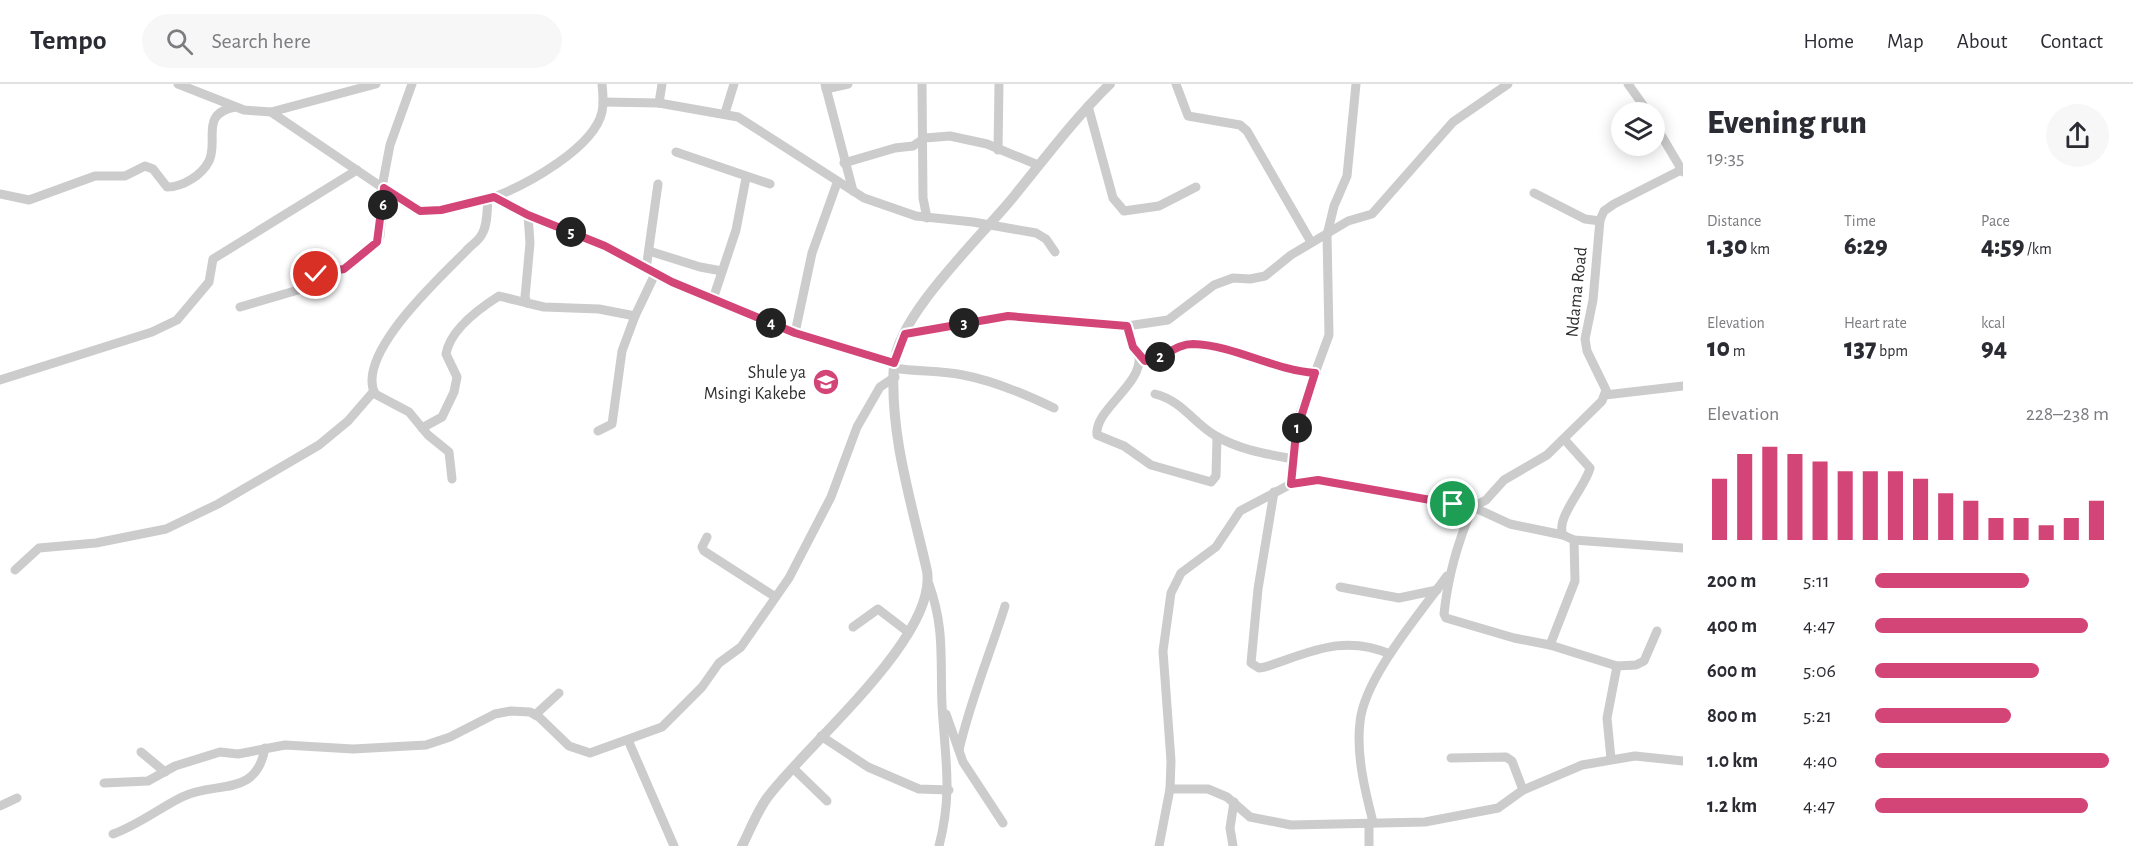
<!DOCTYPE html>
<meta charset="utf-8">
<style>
body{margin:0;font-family:"Alegreya Sans",sans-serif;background:#f7f7f7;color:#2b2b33;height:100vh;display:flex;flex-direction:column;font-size:22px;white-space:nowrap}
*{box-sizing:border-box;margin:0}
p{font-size:20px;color:#7c7c81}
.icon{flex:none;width:33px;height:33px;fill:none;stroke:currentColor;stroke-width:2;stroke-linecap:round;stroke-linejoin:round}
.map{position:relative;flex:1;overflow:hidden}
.side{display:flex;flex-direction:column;background:#fff;width:450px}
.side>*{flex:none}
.buttons{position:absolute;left:1611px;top:18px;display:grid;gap:12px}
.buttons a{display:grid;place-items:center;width:54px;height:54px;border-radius:50%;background:#fff;box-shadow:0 3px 15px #0003;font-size:30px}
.pin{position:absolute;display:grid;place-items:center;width:51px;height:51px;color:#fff;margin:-26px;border:3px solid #fff;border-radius:50%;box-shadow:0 2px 6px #0007}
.km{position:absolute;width:30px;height:30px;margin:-15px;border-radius:50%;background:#222;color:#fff;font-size:16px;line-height:30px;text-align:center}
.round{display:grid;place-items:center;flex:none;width:63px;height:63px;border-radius:32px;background:#f7f7f7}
.headline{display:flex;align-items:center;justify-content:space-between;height:102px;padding:0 24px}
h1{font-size:33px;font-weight:800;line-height:45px}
.figures{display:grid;grid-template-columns:repeat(3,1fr);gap:9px;height:102px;padding:6px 24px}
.figures div{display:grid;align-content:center}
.figures b{font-size:26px;font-weight:800}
.figures small{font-size:16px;font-weight:400}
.figures p{font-size:16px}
.chart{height:168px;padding:12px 24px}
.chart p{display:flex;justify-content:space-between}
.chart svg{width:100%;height:108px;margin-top:6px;stroke:#d34477;stroke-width:6}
ul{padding:0 24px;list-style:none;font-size:20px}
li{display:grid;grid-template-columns:96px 72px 1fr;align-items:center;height:45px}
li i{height:15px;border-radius:8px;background:#d34477}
header{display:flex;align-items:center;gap:36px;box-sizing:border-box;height:84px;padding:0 30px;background:#fff;border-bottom:2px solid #e1e1e2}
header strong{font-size:28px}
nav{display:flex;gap:33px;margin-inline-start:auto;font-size:21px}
.search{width:420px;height:54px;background:#f7f7f7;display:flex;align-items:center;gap:15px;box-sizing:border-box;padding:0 21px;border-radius:33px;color:#7c7c81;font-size:22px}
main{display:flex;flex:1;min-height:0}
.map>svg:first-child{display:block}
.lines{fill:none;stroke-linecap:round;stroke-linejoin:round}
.minor{stroke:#ccc;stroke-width:9}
.tertiary{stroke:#ccc;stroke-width:10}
.route-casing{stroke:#fff;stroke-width:12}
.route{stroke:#d34477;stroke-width:8}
.labels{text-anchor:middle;stroke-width:6;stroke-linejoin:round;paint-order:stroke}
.street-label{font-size:18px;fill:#2f2f2f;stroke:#fff}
.poi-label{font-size:18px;fill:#2f2f2f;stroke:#fff;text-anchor:end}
</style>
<header>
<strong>Tempo</strong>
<div class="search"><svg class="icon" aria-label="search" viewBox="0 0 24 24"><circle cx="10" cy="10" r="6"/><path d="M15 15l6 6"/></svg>Search here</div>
<nav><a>Home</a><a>Map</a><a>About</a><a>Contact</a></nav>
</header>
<main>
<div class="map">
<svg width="1683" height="762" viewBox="0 0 1683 762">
<rect width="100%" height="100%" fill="#fff"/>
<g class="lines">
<g class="minor">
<path d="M178 0 244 26 271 28 411 123C440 134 466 115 494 113L528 131 605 162 672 198 795 249 894 279"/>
<path d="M825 0 853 107"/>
<path d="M922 0 923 114 927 134"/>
<path d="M1176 0 1188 32 1240 41 1247 47 1311 158"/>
<path d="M1628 0 1648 28"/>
<path d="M826 5 848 0"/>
<path d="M603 18 659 19 738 33 864 114 916 132 973 138 1036 149 1046 155 1055 168"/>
<path d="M659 19 662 0"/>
<path d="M1088 22 1113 114 1124 127 1159 122 1196 103"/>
<path d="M271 28 376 0"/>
<path d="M725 29 734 0"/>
<path d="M1654 39 1683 88"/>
<path d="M998 66 999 0"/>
<path d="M676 68 770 100"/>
<path d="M844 79 895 64 913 62 925 54 950 52 987 60 1038 81"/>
<path d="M382 103 390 61 412 0"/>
<path d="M1534 109 1585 135 1600 137"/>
<path d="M0 110 29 116 95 92H125L145 82 153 85 167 103C183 103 202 91 209 77 219 56 199 30 235 23"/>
<path d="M494 113C526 101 594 64 602 28 604 19 603 9 602 0"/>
<path d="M528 131 530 159 525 213 527 219 544 223 599 225 635 232"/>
<path d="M649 167 700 183 722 187"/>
<path d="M646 185 658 100"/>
<path d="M713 215 736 146 746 94"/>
<path d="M240 223 305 204 316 190 344 185 377 158 380 152 384 104"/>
<path d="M1127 242C1130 252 1133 274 1146 277 1162 279 1176 259 1193 260 1235 262 1273 286 1315 289"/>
<path d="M795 249 812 169 837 99"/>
<path d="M905 250 1008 232 1127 242 1168 236 1214 201 1233 194 1250 195 1265 192 1291 171 1348 137 1372 130 1453 38 1508 0"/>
<path d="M1139 273C1142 301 1094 326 1097 351L1124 362 1151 381 1211 398 1216 392 1217 353"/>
<path d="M894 284C917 288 940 286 963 291 995 297 1025 310 1054 324"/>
<path d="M0 296 152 248 177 236 209 198 213 175 357 86"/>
<path d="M1155 310C1183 317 1194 340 1216 352 1240 366 1267 370 1293 375"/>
<path d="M1605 311 1683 302"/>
<path d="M422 344 442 333 454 308 457 293 446 270C450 246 480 224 499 212L527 219"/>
<path d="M598 347 612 340 622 267 635 232 655 190"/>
<path d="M1564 355 1590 384C1586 402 1555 434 1563 451L1574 456 1683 464"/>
<path d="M452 395 449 368 428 351 409 328 375 310C355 270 440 194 466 167 471 161 479 157 482 150 488 140 487 124 488 113"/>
<path d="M1291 400 1294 364 1300 330 1329 251 1327 151 1334 122 1347 92 1356 0"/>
<path d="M1274 408 1258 505 1251 579 1259 584 1265 583C1311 568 1343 550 1390 570"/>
<path d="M1473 423 1486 416 1504 396 1547 371 1602 317 1606 306 1587 267 1585 255 1593 216 1600 136 1604 127 1614 120 1683 85"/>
<path d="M1473 423C1457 459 1448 491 1444 530L1446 534 1514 554 1550 561 1617 582 1636 581 1644 577 1657 547"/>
<path d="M707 453 702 463 704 467 774 512"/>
<path d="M15 486 39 464 96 459 166 445 218 420 319 361 348 337 374 307"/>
<path d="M929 500C945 545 940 575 942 621 945 675 953 708 939 762"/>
<path d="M1340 503 1399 514 1437 506"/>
<path d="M853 543 878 525 908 548"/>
<path d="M1550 561 1575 497 1574 456"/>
<path d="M946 630 963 678 1003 739"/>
<path d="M535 631 559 609"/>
<path d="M821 652 868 683 919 705 949 706"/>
<path d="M628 656 674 762"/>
<path d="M959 666C970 617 990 570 1005 522"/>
<path d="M141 668 165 688"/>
<path d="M1451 674 1506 673 1512 677 1523 706"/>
<path d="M1611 675 1607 634 1617 582"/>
<path d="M794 685 827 717"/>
<path d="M104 699 148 697 175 682 220 668 238 670 285 661 353 665 426 661 450 653 495 630 511 627 530 628 539 633 569 662 590 669 662 643 702 603 719 579 741 563 789 494 831 413 857 343 880 303 895 293"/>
<path d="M1170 705H1208L1227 713 1250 733 1291 741 1425 738 1498 724 1523 706 1582 681 1635 672 1683 677"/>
<path d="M0 722 17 714"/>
<path d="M1373 738C1365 707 1356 670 1360 638 1364 594 1421 528 1447 492"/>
<path d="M1369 739V762"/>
<path d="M113 750C138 741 158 725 182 713 215 696 256 715 265 664"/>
<path d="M1159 762 1170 705 1171 677 1163 567 1171 509 1181 489 1216 463 1240 427 1291 400 1318 396 1473 423 1510 440 1563 451"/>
<path d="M1233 762 1230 744 1234 718"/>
</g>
<path class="tertiary" d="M742 762C750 746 757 728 767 714 806 661 938 553 927 487 912 420 889 350 894 280 898 230 983 151 1015 111 1046 73 1075 34 1110 0"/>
</g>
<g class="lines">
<g class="route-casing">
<path id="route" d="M316 190 344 185 377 158 384 104 420 127 441 126 494 113 528 131 605 162 672 198 795 249 894 279 905 250 1008 232 1127 242 1133 263 1145 277C1163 276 1174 260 1193 260 1234 261 1273 286 1315 289L1296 349 1291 400 1318 396 1453 420"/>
</g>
<use href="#route" class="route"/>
</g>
<defs>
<g id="school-disc" transform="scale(1.35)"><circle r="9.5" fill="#d34477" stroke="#fff"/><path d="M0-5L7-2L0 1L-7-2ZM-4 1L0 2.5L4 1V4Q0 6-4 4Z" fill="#fff"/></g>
</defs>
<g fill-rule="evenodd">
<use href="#school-disc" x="826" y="298"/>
</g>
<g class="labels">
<g class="street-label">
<text transform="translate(1576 208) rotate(-84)" y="6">Ndama Road</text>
</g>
<g class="poi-label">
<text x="806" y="294">Shule ya<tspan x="806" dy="21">Msingi Kakebe</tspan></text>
</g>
</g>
</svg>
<div class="buttons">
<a><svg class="icon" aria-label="layers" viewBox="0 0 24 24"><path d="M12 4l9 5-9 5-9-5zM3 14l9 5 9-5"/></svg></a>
</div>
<div class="pin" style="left:1453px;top:420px;background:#1e9e55"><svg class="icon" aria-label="arrive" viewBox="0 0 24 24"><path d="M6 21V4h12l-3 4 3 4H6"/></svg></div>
<div class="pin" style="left:316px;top:190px;background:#d93025"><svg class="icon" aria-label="check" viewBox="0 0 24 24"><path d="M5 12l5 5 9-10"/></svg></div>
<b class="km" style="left:1297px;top:344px">1</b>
<b class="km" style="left:1160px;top:273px">2</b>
<b class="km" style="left:964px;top:239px">3</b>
<b class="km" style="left:771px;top:239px">4</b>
<b class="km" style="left:571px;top:148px">5</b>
<b class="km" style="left:383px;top:121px">6</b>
</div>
<section class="side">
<div class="headline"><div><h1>Evening run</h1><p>19:35</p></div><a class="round"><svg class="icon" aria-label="share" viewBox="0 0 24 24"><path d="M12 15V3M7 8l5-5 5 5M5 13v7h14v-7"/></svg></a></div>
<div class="figures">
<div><p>Distance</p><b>1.30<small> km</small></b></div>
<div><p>Time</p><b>6:29</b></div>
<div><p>Pace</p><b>4:59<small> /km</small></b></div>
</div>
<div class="figures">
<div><p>Elevation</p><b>10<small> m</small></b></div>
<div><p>Heart rate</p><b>137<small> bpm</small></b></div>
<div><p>kcal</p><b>94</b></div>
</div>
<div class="chart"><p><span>Elevation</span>228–238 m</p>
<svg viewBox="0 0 160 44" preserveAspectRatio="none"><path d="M5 44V19M15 44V9M25 44V6M35 44V9M45 44V12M55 44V16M65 44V16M75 44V16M85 44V19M95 44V25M105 44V28M115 44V35M125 44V35M135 44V38M145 44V35M155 44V28"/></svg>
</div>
<ul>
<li><b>200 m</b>5:11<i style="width:66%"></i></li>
<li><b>400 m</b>4:47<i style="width:91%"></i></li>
<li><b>600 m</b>5:06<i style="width:70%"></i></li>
<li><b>800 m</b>5:21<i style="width:58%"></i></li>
<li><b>1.0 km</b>4:40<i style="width:100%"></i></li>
<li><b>1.2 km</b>4:47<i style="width:91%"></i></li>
</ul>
</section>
</main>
